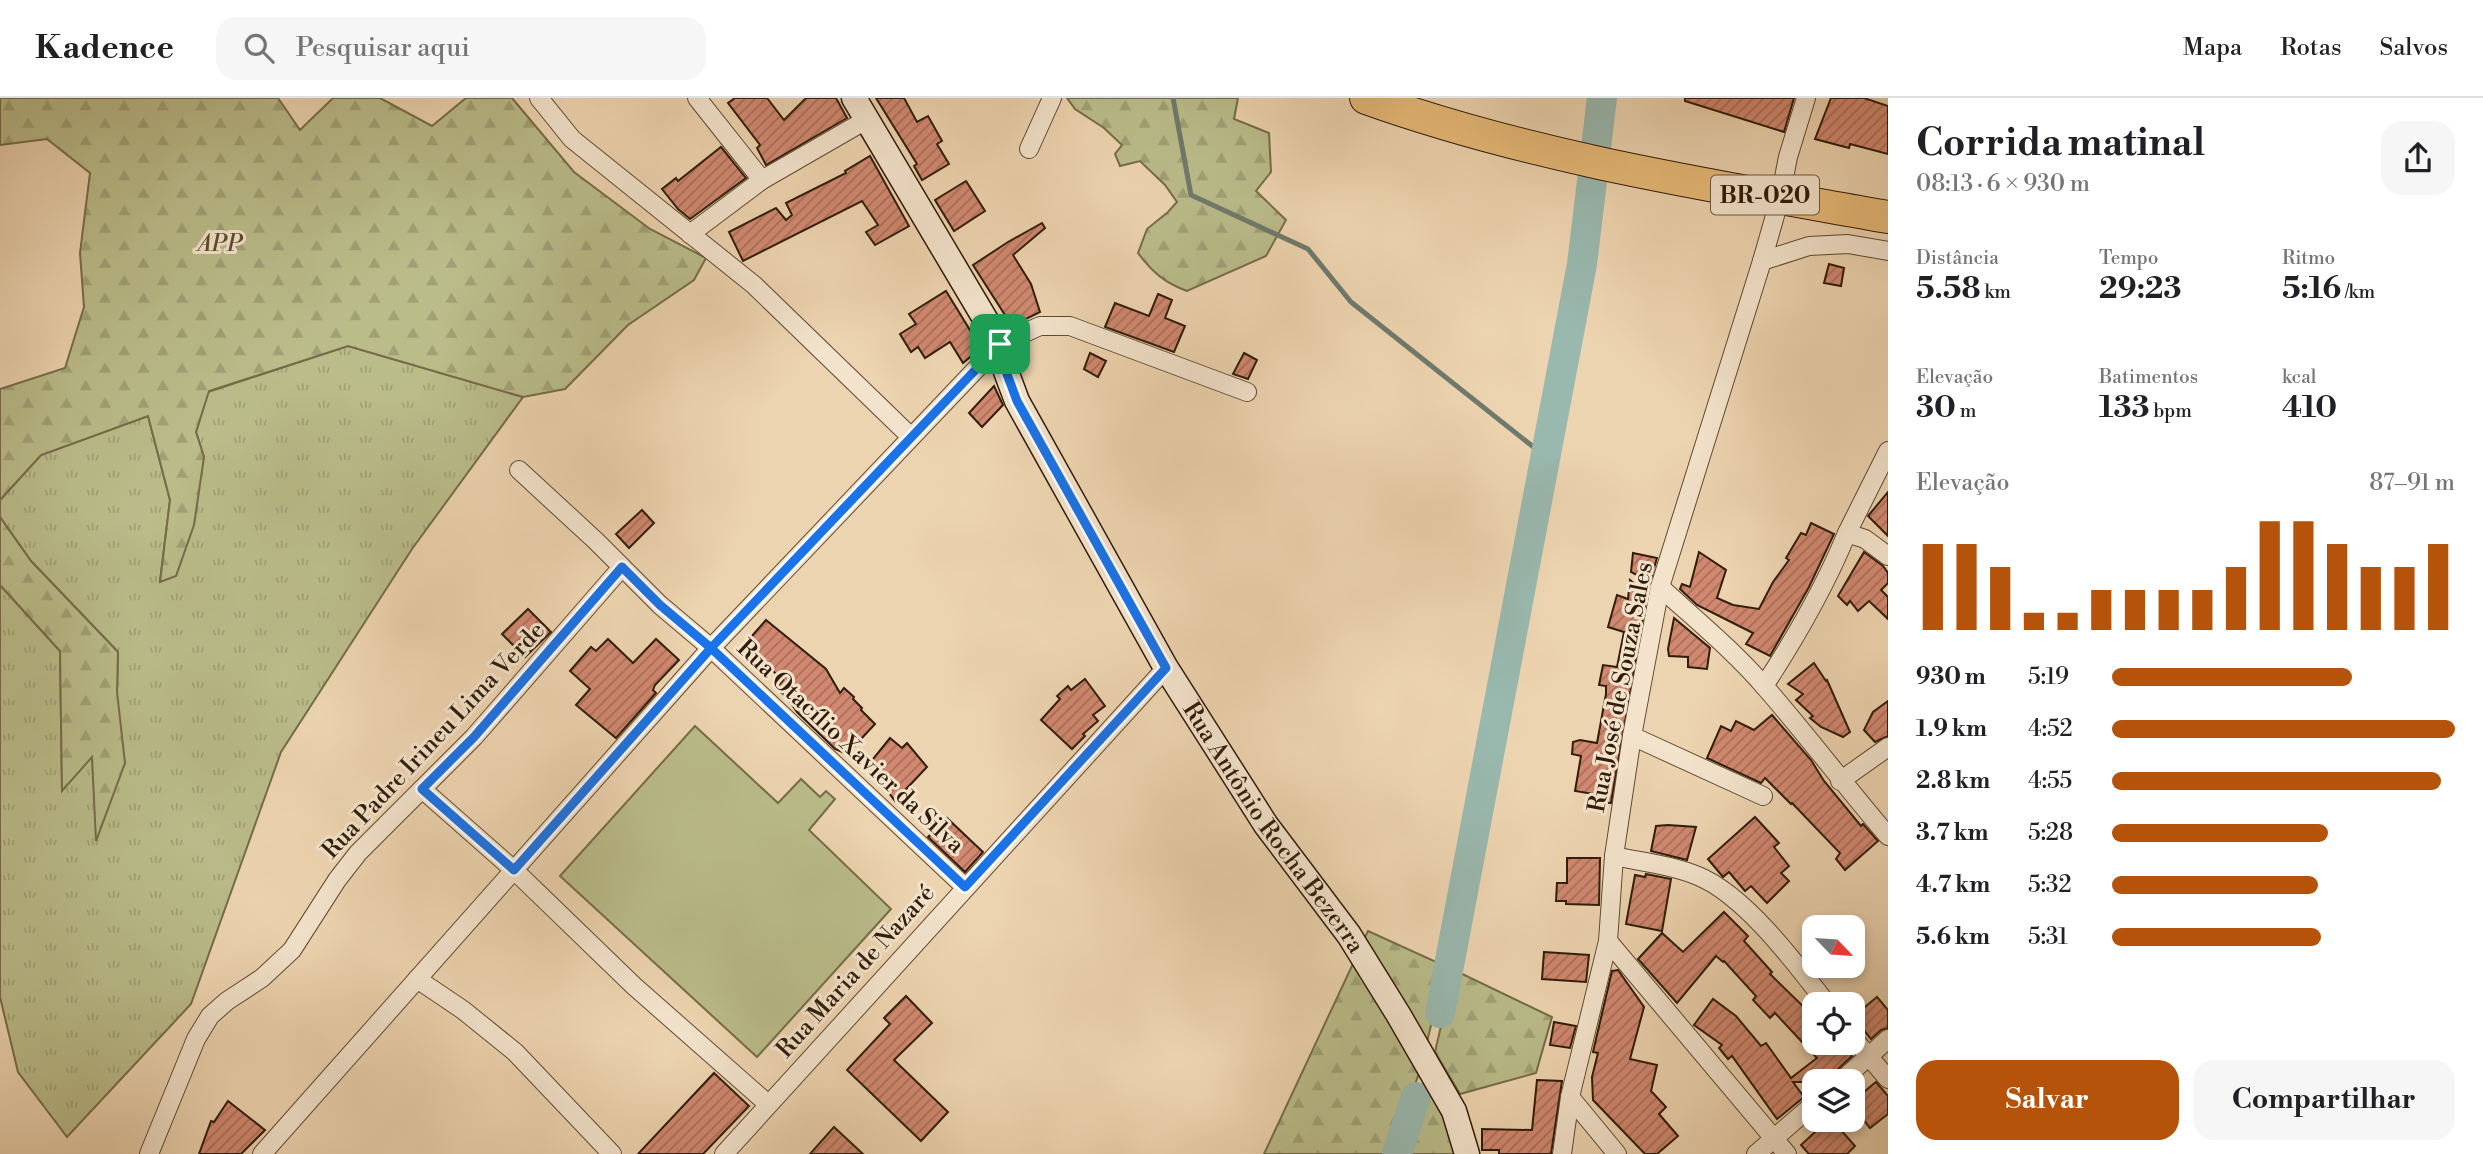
<!DOCTYPE html>
<html lang="pt">
<meta charset="utf-8">
<style>
body{margin:0;font-family:"Libre Bodoni",serif;background:#f6f6f6;color:#202124;height:100vh;display:flex;flex-direction:column;font-size:26px;white-space:nowrap}
*{box-sizing:border-box;margin:0}
p{font-size:23px;color:#757577}
.icon{flex:none;width:38px;height:38px;fill:none;stroke:currentColor;stroke-width:2;stroke-linecap:round;stroke-linejoin:round}
.map{position:relative;flex:1;overflow:hidden}
.details{display:flex;flex-direction:column;background:#fff;width:595px}
.details>*{flex:none}
.needle{width:46px;rotate:115deg}
.fabs{position:absolute;left:1802px;top:817px;display:grid;gap:14px}
.fabs a{display:grid;place-items:center;width:63px;height:63px;border-radius:14px;background:#fff;box-shadow:0 4px 10px #0003;font-size:35px}
.pin{position:absolute;display:grid;place-items:center;width:60px;height:60px;color:#fff;margin:-30px;border-radius:14px;box-shadow:0 4px 10px #0006}
.round{display:grid;place-items:center;flex:none;width:74px;height:74px;border-radius:21px;background:#f6f6f6}
.overview{display:flex;align-items:center;justify-content:space-between;height:119px;padding:0 28px}
h1{font-size:38px;font-weight:700;line-height:52px}
.stats{display:grid;grid-template-columns:repeat(3,1fr);gap:10px;height:119px;padding:7px 28px}
.stats div{display:grid;align-content:center}
.stats b{font-size:30px;font-weight:700}
.stats small{font-size:19px;font-weight:400}
.stats p{font-size:19px}
.chart{height:196px;padding:14px 28px}
.chart p{display:flex;justify-content:space-between}
.chart svg{width:100%;height:126px;margin-top:7px;stroke:#b45309;stroke-width:6}
.cta{display:flex;gap:14px;margin-top:auto;padding:14px 28px}
.cta a{flex:1;height:80px;border-radius:21px;background:#b45309;color:#fff;font-size:28px;font-weight:700;line-height:80px;text-align:center}
.cta a+a{background:#f6f6f6;color:#202124}
ul{padding:0 28px;list-style:none;font-size:23px}
li{display:grid;grid-template-columns:112px 84px 1fr;align-items:center;height:52px}
li i{height:18px;border-radius:9px;background:#b45309}
header{display:flex;align-items:center;gap:42px;box-sizing:border-box;height:98px;padding:0 35px;background:#fff;border-bottom:2px solid #e0e0e0}
header strong{font-size:33px}
nav{display:flex;gap:38px;margin-inline-start:auto;font-size:24px}
.search{width:490px;height:63px;background:#f6f6f6;display:flex;align-items:center;gap:18px;box-sizing:border-box;padding:0 24px;border-radius:21px;color:#757577;font-size:26px}
main{display:flex;flex:1;min-height:0}
.map>svg:first-child{display:block}
.grass{fill:url(#grass-tufts);stroke:#756c49;stroke-width:2}
.forest{fill:url(#forest-firs);stroke:#756c49;stroke-width:2}
.park{fill:#babc8a;stroke:#756c49;stroke-width:2}
.lines{fill:none;stroke-linecap:round;stroke-linejoin:round}
.stream{stroke:#6f7a6c;stroke-width:5}
.river{stroke:#99b8ae;stroke-width:30}
.building{fill:url(#building-hatch);stroke:#301c08;stroke-width:2}
.street-casing{stroke:#5f4a32;stroke-width:20}
.secondary-casing{stroke:#301c08;stroke-width:27}
.highway-casing{stroke:#301c08;stroke-width:34}
.street{stroke:#f3e3cc;stroke-width:18}
.secondary{stroke:#f3e3cc;stroke-width:24}
.highway{stroke:#e6ba78;stroke-width:32}
.route-casing{stroke:#fff;stroke-width:14}
.route{stroke:#1a73e8;stroke-width:9}
.labels{text-anchor:middle;stroke-width:6;stroke-linejoin:round;paint-order:stroke}
.shield{fill:#f3e3cc;stroke:#6a5843;stroke-width:2}
.shield-label{font-size:23px;font-weight:bold;fill:#301c08}
.park-label{font-size:24px;font-style:italic;fill:#594c2f;stroke:#f3e3cc}
.street-label{font-size:24px;fill:#301c08;stroke:#f3e3cc}
</style>
<header>
<strong>Kadence</strong>
<div class="search"><svg class="icon" aria-label="search" viewBox="0 0 24 24"><circle cx="10" cy="10" r="6"/><path d="M15 15l6 6"/></svg>Pesquisar aqui</div>
<nav><a>Mapa</a><a>Rotas</a><a>Salvos</a></nav>
</header>
<main>
<div class="map">
<svg width="1888" height="1056" viewBox="0 0 1888 1056">
<defs>
<pattern id="grass-tufts" width="24" height="20" patternUnits="userSpaceOnUse" patternTransform="scale(1.75)"><rect width="24" height="20" fill="#babc8a"/><path d="M3 7l-1-3M5 7V3M7 7l1-3M15 17l-1-3M17 17v-4M19 17l1-3" fill="none" stroke="#a0a176"/></pattern>
<pattern id="forest-firs" width="22" height="20" patternUnits="userSpaceOnUse" patternTransform="scale(1.75)"><rect width="22" height="20" fill="#babc8a"/><path d="M5 1l3.5 6h-7zM16 11l3.5 6h-7z" fill="#a0a176"/></pattern>
<pattern id="building-hatch" width="6" height="6" patternUnits="userSpaceOnUse" patternTransform="scale(1.75)"><rect width="6" height="6" fill="#d18870"/><path d="M-1 1l2-2M0 6l6-6M5 7l2-2" fill="none" stroke="#aa6e5a"/></pattern>
</defs>
<rect width="100%" height="100%" fill="#edd4b0"/>
<filter id="stains"><feTurbulence type="fractalNoise" baseFrequency=".00286" numOctaves="4"/><feColorMatrix values="0 0 0 0 .2 0 0 0 0 .09 0 0 0 0 .02 0 0 0 .5 -.17"/></filter>
<radialGradient id="worn" r=".72"><stop offset=".6" stop-color="#630" stop-opacity="0"/><stop offset="1" stop-color="#630" stop-opacity=".3"/></radialGradient>
<path class="grass" d="M348 248 523 299 412 451 281 654 191 906 67 1039 18 974 0 899V487L60 553 62 692 92 657 97 741 117 594 118 554 31 463 0 419V402L41 357 148 318 170 402 160 483 204 359 196 334 208 294Z"/>
<g class="forest">
<path d="M0 0H278L300 32 333 0H380L432 28 466 0H512L574 74 650 131 706 160 694 182 628 227 565 291 523 299 348 248 209 293 196 334 204 359 194 427 176 478 160 484 170 402 148 318 41 357 0 402V291L65 270 84 209 80 155 90 75 47 41 0 47Z"/>
<path d="M1067 0H1238L1234 21 1269 35 1271 74 1256 93 1286 122 1266 158 1187 193C1165 185 1152 174 1138 155L1147 131 1168 114 1177 104 1165 87 1140 63 1120 68 1115 56 1122 47 1104 30 1075 11Z"/>
<path d="M0 419 31 463 118 554 117 594 125 665 96 743 92 659 62 693 60 553 0 487Z"/>
<path d="M1368 833 1445 868 1427 944 1361 847Z"/>
<path d="M1357 857 1423 964 1390 1056H1264Z"/>
<path d="M1454 872 1552 919 1536 975 1460 996 1435 954Z"/>
<path d="M1427 975 1463 1056H1398Z"/>
</g>
<path class="park" d="M695 628 778 705 801 681 820 699 826 693 835 701 809 732 891 811 757 959 560 778Z"/>
<g class="lines">
<path class="stream" d="M1173 0 1191 97 1308 151 1351 204 1546 359"/>
<g class="river">
<path d="M1440 915 1582 166 1602 0"/>
<path d="M1397 1056 1416 999"/>
</g>
</g>
<g class="building">
<path d="M735 0H767L784 22 806 0H836L847 20 766 67 757 50 760 47 728 5Z"/>
<path d="M876 0H904L917 24 928 18 942 43 937 46 949 66 922 82 914 68 917 66Z"/>
<path d="M1685 0H1794L1784 34 1685 3Z"/>
<path d="M1831 0H1864L1888 8V56L1850 46 1849 50 1815 41Z"/>
<path d="M721 49 746 80 690 121 678 111 662 91 676 80 678 83Z"/>
<path d="M870 58 909 128 875 147 866 134 878 127 862 103 743 163 729 134 776 110 786 122 792 117 786 105 846 75 845 73Z"/>
<path d="M966 83 985 113 954 133 935 102Z"/>
<path d="M1042 125 1045 130 1013 157 1031 186 1040 214 1012 228 973 167 1008 144Z"/>
<path d="M1829 166 1844 170 1841 188 1824 185Z"/>
<path d="M946 193 981 250 963 265 950 244 925 260 918 249 911 254 900 236 916 226 909 216Z"/>
<path d="M1158 196 1172 202 1165 220 1185 228 1174 254 1105 229 1115 205 1149 218Z"/>
<path d="M1090 255 1106 263 1098 279 1084 271Z"/>
<path d="M1244 255 1257 262 1248 281 1233 276Z"/>
<path d="M994 288 1003 307 982 329 969 315Z"/>
<path d="M1888 394V438L1868 418Z"/>
<path d="M642 412 654 425 629 450 616 436Z"/>
<path d="M1811 425 1834 436 1809 489 1770 558 1746 546 1753 535 1697 507 1680 491 1682 486 1690 489 1699 454 1726 472 1717 500 1733 507 1759 511 1773 484 1789 462 1786 460 1801 435 1806 437Z"/>
<path d="M1864 454 1883 468 1888 475V485L1881 492 1888 499V521L1869 503 1858 513 1850 503 1847 507 1838 498Z"/>
<path d="M1633 455 1657 460 1650 484 1631 474Z"/>
<path d="M1630 482 1647 497 1611 705H1598L1600 697 1575 693 1581 658 1572 656 1573 644 1580 642 1597 645 1606 596V588L1599 587 1603 567 1617 569 1624 534 1608 529 1617 497 1628 501Z"/>
<path d="M528 511 551 534 525 559 502 536Z"/>
<path d="M1674 520 1710 550 1707 571 1688 569V559L1669 558 1668 551Z"/>
<path d="M766 522 826 571 840 595 844 590 854 599 853 601 862 610 861 612 875 626 847 656 835 651 797 614 786 598 776 591 783 582 744 547Z"/>
<path d="M608 541 633 565 656 541 679 562 655 587 653 592 656 595 616 640 576 607 590 591 570 573 591 549 596 553Z"/>
<path d="M1814 565 1826 583 1827 582 1850 634 1843 639 1821 629 1810 620 1813 618 1796 602 1803 596 1788 586Z"/>
<path d="M1085 581 1105 608 1093 617 1098 623 1083 636 1085 638 1072 651 1041 622 1060 601 1057 598 1068 588 1071 592Z"/>
<path d="M1888 603V638L1875 644 1864 632 1873 614Z"/>
<path d="M1772 617 1811 662 1824 683 1861 728 1863 726 1878 743 1845 772 1836 761 1840 755 1792 705 1791 706 1765 680 1761 685 1707 660 1721 628 1731 633 1736 623 1754 632Z"/>
<path d="M890 640 902 650 907 645 927 669 895 703 876 678 865 671Z"/>
<path d="M1755 719 1779 745 1774 749 1789 768 1781 775 1789 783 1767 805 1751 788 1745 793 1729 774 1723 779 1708 761Z"/>
<path d="M947 720 983 754 965 774 928 739Z"/>
<path d="M1668 727 1696 729 1687 762 1651 753 1656 728Z"/>
<path d="M1567 760H1600L1599 807 1566 806V803H1556L1557 785H1567Z"/>
<path d="M1646 776 1671 781 1662 833 1626 826 1635 777 1645 779Z"/>
<path d="M1724 814 1748 838 1744 843 1772 874 1770 876 1815 920V945H1843L1852 958 1824 984H1793L1804 999 1777 1021 1732 958 1728 961 1719 950 1722 947 1694 927 1713 901 1736 918 1761 948 1766 945 1791 980 1817 960 1775 915 1770 920 1753 902 1756 898 1724 863 1723 864 1716 858 1677 905 1638 861 1662 835 1683 854Z"/>
<path d="M1544 854 1589 857 1586 884 1542 881Z"/>
<path d="M1618 872 1644 909 1630 961 1657 967 1651 993 1666 1009 1659 1016 1678 1038 1657 1056H1645L1593 1002 1592 979 1598 955 1593 954 1612 873Z"/>
<path d="M906 898 932 925 894 962 948 1014 921 1043 847 972 890 926 884 920Z"/>
<path d="M1877 899 1888 912V930L1881 932 1871 941 1853 919Z"/>
<path d="M1554 924 1576 928 1570 950 1550 947Z"/>
<path d="M714 975 749 1008 703 1056H638Z"/>
<path d="M1537 982 1562 983 1551 1056H1499V1052H1482V1031L1532 1032Z"/>
<path d="M1876 984 1888 998V1016L1870 1030 1853 1009V1003Z"/>
<path d="M228 1003 265 1032 241 1056H199L211 1023 214 1024Z"/>
<path d="M1828 1022H1832L1855 1048 1847 1056H1809L1801 1047Z"/>
<path d="M834 1029 863 1056H810Z"/>
</g>
<g class="lines">
<g class="street-casing">
<g id="street">
<path d="M539 0 572 41 754 187 910 338"/>
<path d="M697 0 762 82"/>
<path d="M1029 51 1052 0"/>
<path d="M690 136 762 82 866 22"/>
<path d="M1762 163 1809 148 1848 146 1888 153"/>
<path d="M519 372 596 443 660 507 711 550 965 789"/>
<path d="M1847 435 1888 353"/>
<path d="M1660 489C1695 521 1733 552 1765 589 1807 637 1846 689 1888 738"/>
<path d="M1764 588C1796 539 1825 489 1847 435L1865 441 1888 458"/>
<path d="M1632 638 1763 698"/>
<path d="M1840 683 1888 649"/>
<path d="M422 691 514 772 634 888 768 1006"/>
<path d="M1614 758C1642 764 1672 767 1698 778 1745 797 1797 867 1827 906"/>
<path d="M1608 843 1787 1056"/>
<path d="M417 881 463 912 515 954 612 1056"/>
<path d="M1853 940 1888 981"/>
<path d="M1840 984 1888 941"/>
<path d="M1570 999 1617 1056"/>
<path d="M149 1056 196 941 210 918 227 903 262 880 292 852 337 782 358 755 474 639 622 469"/>
<path d="M262 1056 711 550 1000 246 1040 228H1070L1247 294"/>
<path d="M724 1056 1166 570"/>
<path d="M1562 1056 1570 999 1608 843 1614 758 1632 638 1660 489 1762 163 1780 100 1788 59 1806 0"/>
<path d="M1756 1056 1815 1005"/>
</g>
</g>
<g class="secondary-casing">
<g id="secondary">
<path id="s1" d="M854 0 1000 246 1004 268 1017 303 1166 570 1266 727 1349 837 1398 916 1454 1013 1467 1056"/>
</g>
</g>
<g class="highway-casing">
<path id="highway" d="M1366 0C1534 60 1713 88 1888 119"/>
</g>
<use href="#street" class="street"/>
<use href="#secondary" class="secondary"/>
<use href="#highway" class="highway"/>
</g>
<g class="lines">
<g class="route-casing">
<path id="route" d="M1000 246 711 550 660 507 622 469 474 639 422 691 514 772 711 550 965 789 1166 570 1017 303 1004 268 1000 246"/>
</g>
<use href="#route" class="route"/>
</g>
<g class="labels">
<rect class="shield" x="1711" y="77.5" width="108" height="39" rx="5"/>
<g class="shield-label">
<text x="1765" y="105">BR-020</text>
</g>
<g class="park-label">
<text x="220" y="153">APP</text>
</g>
<g class="street-label">
<text transform="translate(1620 589) rotate(-79)" y="8">Rua José de Souza Sales</text>
<text transform="translate(433 642) rotate(-47)" y="8">Rua Padre Irineu Lima Verde</text>
<text transform="translate(851 648) rotate(43)" y="8">Rua Otacílio Xavier da Silva</text>
<text dy="8" stroke="none"><textPath href="#s1" startOffset="844">Rua Antônio Rocha Bezerra</textPath></text>
<text transform="translate(855 873) rotate(-48)" y="8">Rua Maria de Nazaré</text>
</g>
</g>
<rect width="100%" height="100%" filter="url(#stains)"/>
<rect width="100%" height="100%" fill="url(#worn)"/>
</svg>
<div class="fabs">
<a><svg class="needle" viewBox="-14 -14 28 28"><path d="M0-13l5 13h-10z" fill="#e53935"/><path d="M0 13l5-13h-10z" fill="#757577"/></svg></a>
<a><svg class="icon" aria-label="locate" viewBox="0 0 24 24"><circle cx="12" cy="12" r="6"/><path d="M12 2v4M12 18v4M2 12h4M18 12h4"/></svg></a>
<a><svg class="icon" aria-label="layers" viewBox="0 0 24 24"><path d="M12 4l9 5-9 5-9-5zM3 14l9 5 9-5"/></svg></a>
</div>
<div class="pin" style="left:1000px;top:246px;background:#1e9e55"><svg class="icon" aria-label="arrive" viewBox="0 0 24 24"><path d="M6 21V4h12l-3 4 3 4H6"/></svg></div>
</div>
<section class="details">
<div class="overview"><div><h1>Corrida matinal</h1><p>08:13 · 6 × 930 m</p></div><a class="round"><svg class="icon" aria-label="share" viewBox="0 0 24 24"><path d="M12 15V3M7 8l5-5 5 5M5 13v7h14v-7"/></svg></a></div>
<div class="stats">
<div><p>Distância</p><b>5.58<small> km</small></b></div>
<div><p>Tempo</p><b>29:23</b></div>
<div><p>Ritmo</p><b>5:16<small> /km</small></b></div>
</div>
<div class="stats">
<div><p>Elevação</p><b>30<small> m</small></b></div>
<div><p>Batimentos</p><b>133<small> bpm</small></b></div>
<div><p>kcal</p><b>410</b></div>
</div>
<div class="chart"><p><span>Elevação</span>87–91 m</p>
<svg viewBox="0 0 160 44" preserveAspectRatio="none"><path d="M5 44V14M15 44V14M25 44V22M35 44V38M45 44V38M55 44V30M65 44V30M75 44V30M85 44V30M95 44V22M105 44V6M115 44V6M125 44V14M135 44V22M145 44V22M155 44V14"/></svg>
</div>
<ul>
<li><b>930 m</b>5:19<i style="width:70%"></i></li>
<li><b>1.9 km</b>4:52<i style="width:100%"></i></li>
<li><b>2.8 km</b>4:55<i style="width:96%"></i></li>
<li><b>3.7 km</b>5:28<i style="width:63%"></i></li>
<li><b>4.7 km</b>5:32<i style="width:60%"></i></li>
<li><b>5.6 km</b>5:31<i style="width:61%"></i></li>
</ul>
<div class="cta"><a>Salvar</a><a>Compartilhar</a></div>
</section>
</main>
